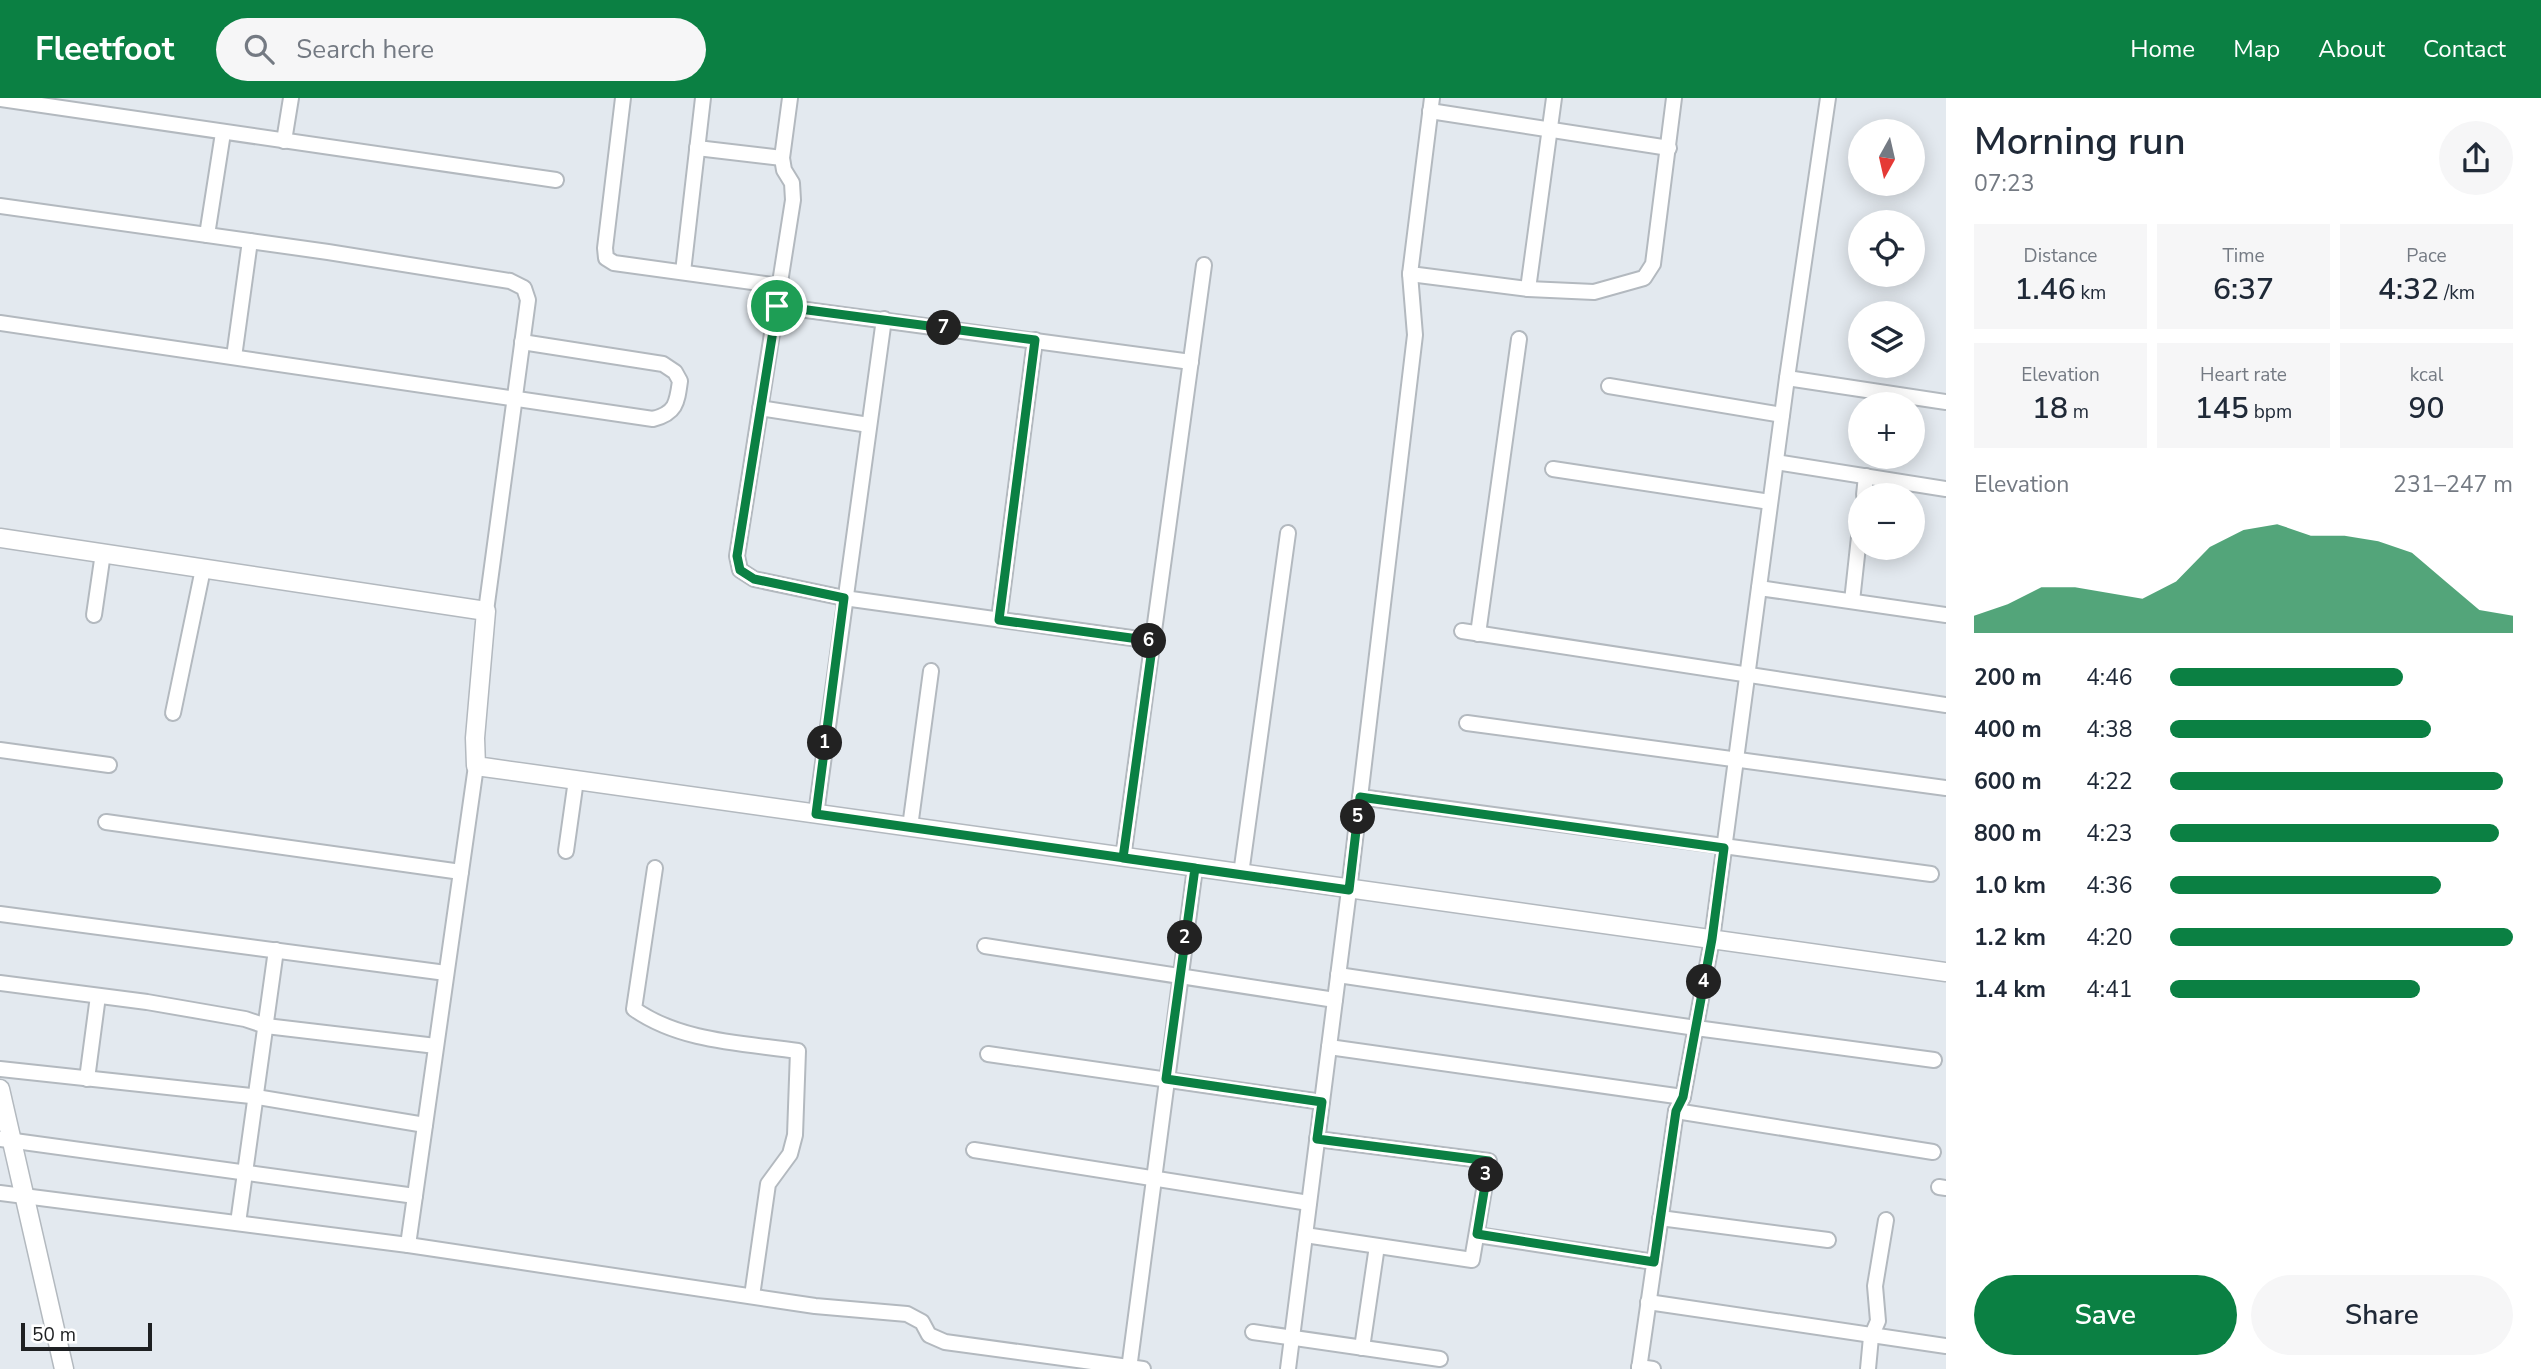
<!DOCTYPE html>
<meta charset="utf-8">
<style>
body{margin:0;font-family:"Nunito Sans",sans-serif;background:#f6f6f7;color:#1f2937;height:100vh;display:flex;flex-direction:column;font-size:26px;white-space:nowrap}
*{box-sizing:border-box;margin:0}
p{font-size:23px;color:#747a83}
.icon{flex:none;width:38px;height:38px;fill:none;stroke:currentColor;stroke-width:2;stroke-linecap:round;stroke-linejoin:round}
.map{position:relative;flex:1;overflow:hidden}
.drawer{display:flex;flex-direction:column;background:#fff;width:595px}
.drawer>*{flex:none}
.needle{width:46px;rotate:188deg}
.buttons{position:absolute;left:1848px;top:21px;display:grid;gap:14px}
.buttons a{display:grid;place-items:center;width:77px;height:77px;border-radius:50%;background:#fff;box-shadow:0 4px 18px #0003;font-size:35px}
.scale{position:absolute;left:21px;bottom:18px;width:131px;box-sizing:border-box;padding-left:7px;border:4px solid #1e2022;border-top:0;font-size:19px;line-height:24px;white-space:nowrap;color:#1e2022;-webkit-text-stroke:5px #fff;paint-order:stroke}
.pin{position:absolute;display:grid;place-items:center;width:60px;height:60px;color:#fff;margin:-30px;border:4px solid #fff;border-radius:50%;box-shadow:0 2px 7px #0007}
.km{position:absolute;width:35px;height:35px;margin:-18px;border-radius:50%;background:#222;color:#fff;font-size:19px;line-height:35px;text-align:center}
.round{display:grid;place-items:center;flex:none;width:74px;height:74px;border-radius:37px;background:#f6f6f7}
.head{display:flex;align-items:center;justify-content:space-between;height:119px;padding:0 28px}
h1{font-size:38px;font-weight:600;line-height:52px}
.figures{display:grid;grid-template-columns:repeat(3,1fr);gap:10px;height:119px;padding:7px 28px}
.figures div{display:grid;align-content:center;border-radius:0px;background:#f6f6f7;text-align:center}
.figures b{font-size:30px;font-weight:600}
.figures small{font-size:19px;font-weight:400}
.figures p{font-size:19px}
.chart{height:196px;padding:14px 28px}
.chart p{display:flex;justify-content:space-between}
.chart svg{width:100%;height:126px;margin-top:7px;fill:#0b8043;opacity:.7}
.action{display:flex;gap:14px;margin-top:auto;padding:14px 28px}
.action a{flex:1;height:80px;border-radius:42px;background:#0b8043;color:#fff;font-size:28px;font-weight:600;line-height:80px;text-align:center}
.action a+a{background:#f6f6f7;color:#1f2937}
ul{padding:0 28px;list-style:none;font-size:23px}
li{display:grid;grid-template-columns:112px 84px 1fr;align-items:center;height:52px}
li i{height:18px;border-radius:9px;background:#0b8043}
header{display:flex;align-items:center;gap:42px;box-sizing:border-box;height:98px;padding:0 35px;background:#0b8043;color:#fff}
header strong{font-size:33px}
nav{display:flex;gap:38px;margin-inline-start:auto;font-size:24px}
.search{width:490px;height:63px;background:#f6f6f7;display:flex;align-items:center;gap:18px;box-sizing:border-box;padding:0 24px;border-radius:38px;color:#747a83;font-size:26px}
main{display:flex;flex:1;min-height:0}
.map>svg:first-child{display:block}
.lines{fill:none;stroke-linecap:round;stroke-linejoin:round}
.minor-casing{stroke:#b3b9bf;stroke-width:18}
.tertiary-casing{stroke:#b3b9bf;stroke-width:21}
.minor{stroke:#fff;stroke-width:14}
.tertiary{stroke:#fff;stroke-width:18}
.route-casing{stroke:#fff;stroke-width:14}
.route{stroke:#0b8043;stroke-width:9}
</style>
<header>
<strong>Fleetfoot</strong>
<div class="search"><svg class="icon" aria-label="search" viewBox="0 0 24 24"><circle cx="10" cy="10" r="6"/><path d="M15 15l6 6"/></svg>Search here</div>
<nav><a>Home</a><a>Map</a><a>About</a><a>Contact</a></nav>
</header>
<main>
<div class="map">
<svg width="1946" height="1271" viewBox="0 0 1946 1271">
<rect width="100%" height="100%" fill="#e3e9ef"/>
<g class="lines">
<g class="minor-casing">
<g id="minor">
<path d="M623 0 605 150 606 160 614 165 780 188"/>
<path d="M790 0 782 60 784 72 792 85 793 102 737 458 740 472 754 481 844 500 1153 543"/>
<path d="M0 1 556 82"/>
<path d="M1430 13 1669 50"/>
<path d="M284 43 291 0"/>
<path d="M697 50 782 60"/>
<path d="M0 108 328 154 510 183 524 190 528 202 486 513"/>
<path d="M207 137 223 35"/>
<path d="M683 174 703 0"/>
<path d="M1410 176 1528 191 1594 194 1644 180 1653 166 1674 0"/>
<path d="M1528 191 1554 0"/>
<path d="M777 208 1191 264"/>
<path d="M0 225 653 321C676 315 677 305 680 283L675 274 663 266 522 244"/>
<path d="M234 259 250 143"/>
<path d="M1787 280 1946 304"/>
<path d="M1609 288 1782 317"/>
<path d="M760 310 869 327"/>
<path d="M1776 364 1946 391"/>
<path d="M1553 371 1770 404"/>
<path d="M1864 397 1866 378"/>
<path d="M1759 490 1946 517"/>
<path d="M1852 503 1860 430"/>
<path d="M94 517 103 455"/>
<path d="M999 521 1035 242"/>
<path d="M1462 533 1946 607"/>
<path d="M1478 536 1519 241"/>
<path d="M173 615 203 471"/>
<path d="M1467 625 1946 690"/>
<path d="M0 652 109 667"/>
<path d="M1360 699 1931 776"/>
<path d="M816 716 884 221"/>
<path d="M106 724 461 774"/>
<path d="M910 729 931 573"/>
<path d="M566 753 576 682"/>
<path d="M1123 760 1204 167"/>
<path d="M655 770 634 911C681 944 742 945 798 953L795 1037 790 1056 768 1086 752 1198"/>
<path d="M1241 776 1288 435"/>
<path d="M0 816 446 875"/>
<path d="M985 848 1335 902"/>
<path d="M1338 877 1696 930 1934 962"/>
<path d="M0 885 147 904 245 921 266 928 436 948"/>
<path d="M1329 949 1683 999"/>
<path d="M988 956 1322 1004"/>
<path d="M0 971 251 998 425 1027"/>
<path d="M87 981 98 898"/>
<path d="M1676 1013 1933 1054"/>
<path d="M0 1041 415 1098"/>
<path d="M974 1052 1309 1105"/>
<path d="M1939 1089 1946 1090"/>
<path d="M0 1095 408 1147 815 1208 907 1216 922 1224 929 1237 945 1244 1143 1271"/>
<path d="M1660 1120 1828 1142"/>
<path d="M238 1125 276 852"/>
<path d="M1305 1137 1472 1162 1489 1063 1317 1041"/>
<path d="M1477 1137 1654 1164"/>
<path d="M408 1147 476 668"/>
<path d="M1648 1204 1946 1248"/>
<path d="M1253 1234 1440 1261"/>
<path d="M1362 1250 1377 1148"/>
<path d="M1639 1269 1653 1271"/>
<path d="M1129 1271 1195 770"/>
<path d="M1288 1271 1349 792 1415 237 1410 176 1432 0"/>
<path d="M1639 1271 1676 1013 1683 999 1712 841 1787 280 1828 0"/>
<path d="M1868 1271 1871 1239 1878 1223 1875 1188 1886 1122"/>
</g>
</g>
<g class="tertiary-casing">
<g id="tertiary">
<path d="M0 440 486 513 475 640 476 668 1946 874"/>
<path d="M0 991 64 1271"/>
</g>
</g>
<use href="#minor" class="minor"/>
<use href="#tertiary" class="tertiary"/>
</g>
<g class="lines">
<g class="route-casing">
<path id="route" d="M777 208 737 458 740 472 754 481 844 500 816 716 1195 770 1166 981 1322 1004 1317 1041 1489 1063 1477 1136 1654 1164 1676 1013 1683 999 1712 841 1724 750 1360 699 1349 792 1123 760 1153 543 999 522 1035 242 777 208"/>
</g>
<use href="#route" class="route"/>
</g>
</svg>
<div class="buttons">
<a><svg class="needle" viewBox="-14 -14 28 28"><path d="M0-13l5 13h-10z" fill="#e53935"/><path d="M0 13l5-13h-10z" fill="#747a83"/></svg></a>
<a><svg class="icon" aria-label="locate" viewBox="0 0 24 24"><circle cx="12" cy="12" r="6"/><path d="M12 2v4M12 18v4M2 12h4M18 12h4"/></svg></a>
<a><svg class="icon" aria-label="layers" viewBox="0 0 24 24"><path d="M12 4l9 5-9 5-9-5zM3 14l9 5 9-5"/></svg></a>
<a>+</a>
<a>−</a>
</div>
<div class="scale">50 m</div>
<div class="pin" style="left:777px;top:208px;background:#1e9e55"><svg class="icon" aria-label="arrive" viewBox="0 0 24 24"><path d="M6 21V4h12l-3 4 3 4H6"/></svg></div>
<b class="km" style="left:825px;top:645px">1</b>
<b class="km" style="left:1185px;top:840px">2</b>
<b class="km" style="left:1486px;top:1077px">3</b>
<b class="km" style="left:1704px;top:884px">4</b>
<b class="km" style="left:1358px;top:719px">5</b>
<b class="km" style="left:1149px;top:543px">6</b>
<b class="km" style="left:944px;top:230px">7</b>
</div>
<section class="drawer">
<div class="head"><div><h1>Morning run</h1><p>07:23</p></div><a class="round"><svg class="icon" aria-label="share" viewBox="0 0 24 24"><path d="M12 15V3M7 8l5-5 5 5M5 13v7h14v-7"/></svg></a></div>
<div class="figures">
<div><p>Distance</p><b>1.46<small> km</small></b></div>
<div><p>Time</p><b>6:37</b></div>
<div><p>Pace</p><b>4:32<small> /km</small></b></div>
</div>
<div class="figures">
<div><p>Elevation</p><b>18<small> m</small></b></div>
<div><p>Heart rate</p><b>145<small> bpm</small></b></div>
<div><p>kcal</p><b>90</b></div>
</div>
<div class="chart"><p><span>Elevation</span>231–247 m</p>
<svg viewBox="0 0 160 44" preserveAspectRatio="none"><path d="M0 44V38L10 34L20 28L30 28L40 30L50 32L60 26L70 14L80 8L90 6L100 10L110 10L120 12L130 16L140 26L150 36L160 38V44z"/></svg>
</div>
<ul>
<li><b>200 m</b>4:46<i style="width:68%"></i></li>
<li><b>400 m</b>4:38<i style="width:76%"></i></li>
<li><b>600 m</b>4:22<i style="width:97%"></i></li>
<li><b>800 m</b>4:23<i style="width:96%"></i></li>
<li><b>1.0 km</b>4:36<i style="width:79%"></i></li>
<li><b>1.2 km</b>4:20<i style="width:100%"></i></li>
<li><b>1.4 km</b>4:41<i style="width:73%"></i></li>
</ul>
<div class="action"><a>Save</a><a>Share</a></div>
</section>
</main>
